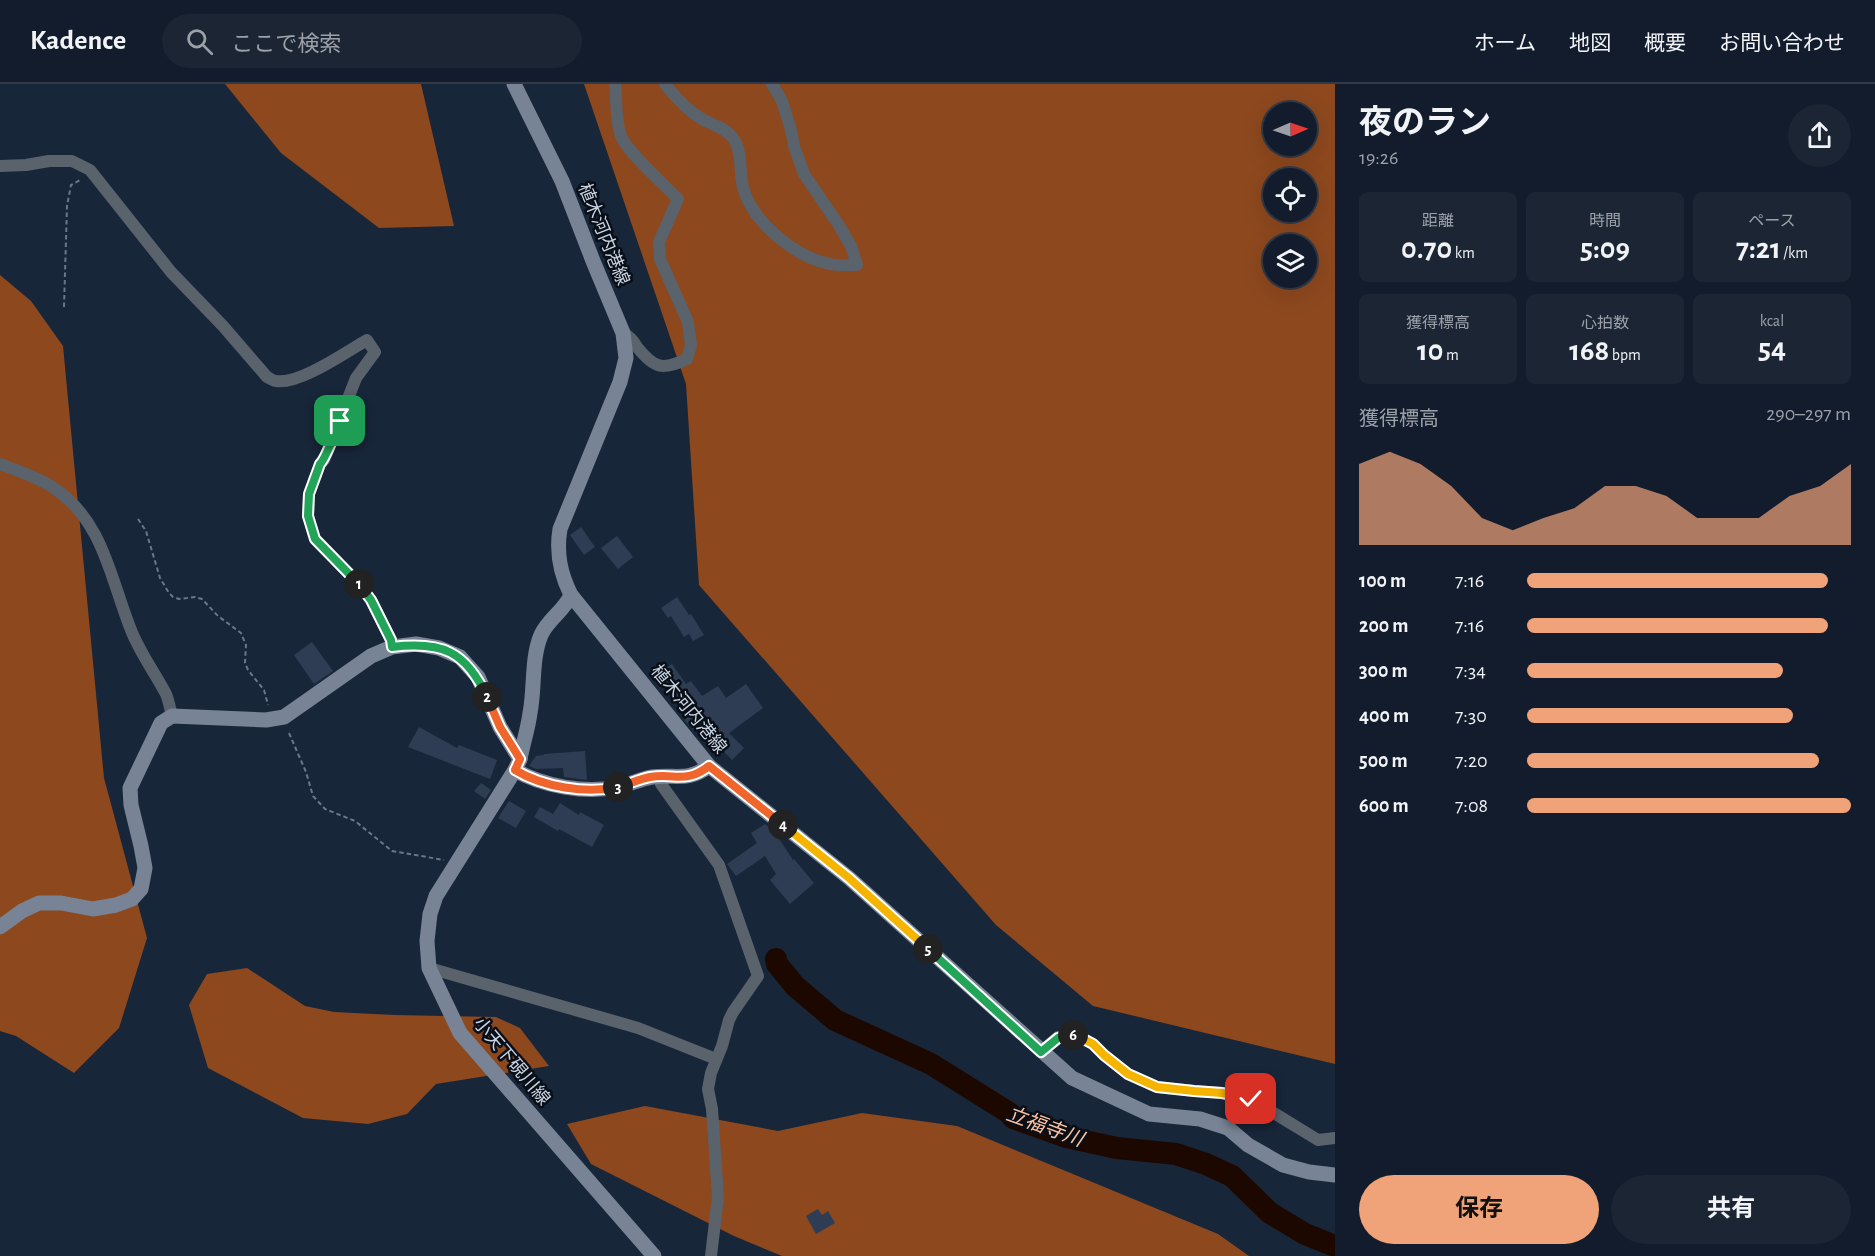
<!DOCTYPE html>
<html lang="ja">
<meta charset="utf-8">
<style>
body{margin:0;font-family:"Alegreya Sans","Noto Sans JP",sans-serif;background:#1b2534;color:#f1f3f6;height:100vh;display:flex;flex-direction:column;font-size:22px;white-space:nowrap}
*{box-sizing:border-box;margin:0}
p{font-size:20px;color:#9ca1a9}
.icon{flex:none;width:33px;height:33px;fill:none;stroke:currentColor;stroke-width:2;stroke-linecap:round;stroke-linejoin:round}
.map{position:relative;flex:1;overflow:hidden}
.side{display:flex;flex-direction:column;background:#121c2c;width:540px}
.side>*{flex:none}
.needle{width:39px;rotate:88deg}
.controls{position:absolute;left:1263px;top:18px;display:grid;gap:12px}
.controls a{display:grid;place-items:center;width:54px;height:54px;border-radius:50%;background:#121c2c;box-shadow:0 6px 24px #0002,0 0 0 2px #313a48;font-size:30px}
.pin{position:absolute;display:grid;place-items:center;width:51px;height:51px;color:#fff;margin:-26px;border-radius:12px;box-shadow:0 3px 9px #0006}
.km{position:absolute;width:30px;height:30px;margin:-15px;border-radius:50%;background:#222;color:#fff;font-size:16px;line-height:30px;text-align:center}
.round{display:grid;place-items:center;flex:none;width:63px;height:63px;border-radius:32px;background:#1b2534}
.head{display:flex;align-items:center;justify-content:space-between;height:102px;padding:0 24px}
h1{font-size:33px;font-weight:700;line-height:45px}
.stats{display:grid;grid-template-columns:repeat(3,1fr);gap:9px;height:102px;padding:6px 24px}
.stats div{display:grid;align-content:center;border-radius:9px;background:#1b2534;text-align:center}
.stats b{font-size:30px;font-weight:700}
.stats small{font-size:16px;font-weight:400}
.stats p{font-size:16px}
.chart{height:168px;padding:12px 24px}
.chart p{display:flex;justify-content:space-between}
.chart svg{width:100%;height:108px;margin-top:6px;fill:#f0a278;opacity:.7}
.action{display:flex;gap:12px;margin-top:auto;padding:12px 24px}
.action a{flex:1;height:69px;border-radius:36px;background:#f0a278;color:#111;font-size:24px;font-weight:700;line-height:69px;text-align:center}
.action a+a{background:#1b2534;color:#f1f3f6}
ul{padding:0 24px;list-style:none;font-size:20px}
li{display:grid;grid-template-columns:96px 72px 1fr;align-items:center;height:45px}
li i{height:15px;border-radius:8px;background:#f0a278}
header{display:flex;align-items:center;gap:36px;box-sizing:border-box;height:84px;padding:0 30px;background:#121c2c;border-bottom:2px solid #313a48}
header strong{font-size:28px}
nav{display:flex;gap:33px;margin-inline-start:auto;font-size:21px}
.search{width:420px;height:54px;background:#1b2534;display:flex;align-items:center;gap:15px;box-sizing:border-box;padding:0 21px;border-radius:33px;color:#9ca1a9;font-size:22px}
main{display:flex;flex:1;min-height:0}
.map>svg:first-child{display:block}
.forest{fill:#8d481e;fill-rule:evenodd}
.lines{fill:none;stroke-linecap:round;stroke-linejoin:round}
.river{stroke:#1d0800;stroke-width:22}
.building{fill:#2e3d53}
.path{stroke:#6b7687;stroke-width:2;stroke-dasharray:4.5 3;stroke-linecap:butt}
.minor{stroke:#5a626c;stroke-width:12}
.secondary{stroke:#788495;stroke-width:15}
.split-1-casing{stroke:#fff;stroke-width:12}
.split-2-casing{stroke:#fff;stroke-width:12}
.split-3-casing{stroke:#fff;stroke-width:12}
.split-4-casing{stroke:#fff;stroke-width:12}
.split-5-casing{stroke:#fff;stroke-width:12}
.split-6-casing{stroke:#fff;stroke-width:12}
.split-7-casing{stroke:#fff;stroke-width:12}
.split-1{stroke:#22a559;stroke-width:8}
.split-2{stroke:#22a559;stroke-width:8}
.split-3{stroke:#f0652b;stroke-width:8}
.split-4{stroke:#f0652b;stroke-width:8}
.split-5{stroke:#f5b400;stroke-width:8}
.split-6{stroke:#22a559;stroke-width:8}
.split-7{stroke:#f5b400;stroke-width:8}
.labels{text-anchor:middle;stroke-width:5;stroke-linejoin:round;paint-order:stroke}
.street-label{font-size:18px;fill:#cad3e1;stroke:#090f18}
.water-label{font-size:20px;font-style:italic;fill:#fdc1a0;stroke:#090f18}
</style>
<header>
<strong>Kadence</strong>
<div class="search"><svg class="icon" aria-label="search" viewBox="0 0 24 24"><circle cx="10" cy="10" r="6"/><path d="M15 15l6 6"/></svg>ここで検索</div>
<nav><a>ホーム</a><a>地図</a><a>概要</a><a>お問い合わせ</a></nav>
</header>
<main>
<div class="map">
<svg width="1335" height="1172" viewBox="0 0 1335 1172">
<rect width="100%" height="100%" fill="#18263a"/>
<g class="forest">
<path d="M225 0H421L454 142 379 144 281 69Z"/>
<path d="M584 0H1335V980L1093 922 996 841 699 501 686 300ZM1274 28H1306V62H1274ZM1274 94H1306V128H1274ZM1274 160H1306V194H1274Z"/>
<path d="M0 191 31 217 63 262 104 694 147 854 119 944 74 989 16 952 0 947Z"/>
<path d="M247 884 305 922 334 928 394 931 496 933 520 944 549 982 436 1000 407 1030 368 1040 303 1034 208 984 189 921 207 890Z"/>
<path d="M645 1022 778 1047 862 1029 957 1042 1218 1150 1249 1172H782L734 1152 591 1080 567 1040Z"/>
</g>
<g class="lines">
<path class="river" d="M776 875 777 880 795 902 835 936 931 980 1011 1030 1013 1034 1066 1053 1117 1064 1176 1070 1206 1080 1232 1092 1270 1129 1305 1150 1335 1162"/>
</g>
<g class="building">
<path d="M581 443 595 463 584 471 570 451Z"/>
<path d="M617 452 633 473 618 485 601 464Z"/>
<path d="M677 513 689 531 691 530 704 551 693 557 689 550 684 553 671 532 668 534 661 524Z"/>
<path d="M312 558 333 587 314 600 294 571Z"/>
<path d="M672 580 686 600 691 597 702 612 718 602 726 614 746 600 763 624 729 649 744 664 732 676 699 642 693 646 684 636 690 631 660 588Z"/>
<path d="M419 643 457 664 459 661 497 676 490 695 408 663Z"/>
<path d="M585 667 587 696 564 693 563 684 536 685 529 682 536 672 544 671V670Z"/>
<path d="M481 699 491 706 485 715 474 707Z"/>
<path d="M509 717 526 727 516 744 498 734Z"/>
<path d="M560 719 579 731 580 728 604 741 592 763 559 745 558 747 534 733 540 723 553 730Z"/>
<path d="M765 740 774 747 793 776 794 775 814 799 790 820 770 796 776 790 765 772 736 792 727 780 757 759 751 749Z"/>
<path d="M818 1125 822 1131 828 1127 835 1139 816 1150 806 1132Z"/>
</g>
<g class="lines">
<g class="path">
<path d="M64 223 67 122 71 101 82 95"/>
<path d="M138 435 146 447 160 494 169 509 173 513 179 515 195 513 202 515 218 532 241 549 246 561 245 579 248 586 264 606 268 621"/>
<path d="M289 649 306 688 313 712 325 725 355 737 392 767 444 776"/>
</g>
<g class="minor">
<path d="M615 0C617 16 615 36 621 52 626 67 665 101 678 115L659 158 660 175 688 238 691 261 687 275C662 287 654 284 637 263 633 257 630 252 623 249"/>
<path d="M665 0C675 13 687 26 702 35 712 41 725 43 733 54 743 68 739 88 743 103 752 138 795 173 830 180 838 182 849 181 857 181L851 162 838 140 804 90 794 62 791 46 782 17 772 0"/>
<path d="M0 82 26 81 49 77H72L90 86 171 188 223 242 267 293C270 294 273 297 276 297 299 301 346 268 367 256L375 268 356 294 324 376 320 380 309 410 308 432 315 455 356 497 371 516 391 556 392 563"/>
<path d="M0 380C18 387 38 393 54 404 104 438 110 494 131 546 140 569 155 589 166 610 169 617 170 625 172 632"/>
<path d="M659 693 661 700 719 781 758 892 733 928 729 936 722 962 711 989 708 1005 712 1025 718 1113 711 1172"/>
<path d="M429 884 638 944 716 975"/>
<path d="M1041 968 1058 953 1076 951 1093 960 1104 971 1128 990 1157 1003 1194 1007 1223 1009 1251 1015 1318 1056 1335 1054"/>
</g>
<g class="secondary">
<path d="M514 0 562 97 593 177 623 249 626 274 620 298 560 445C556 469 560 489 571 511L709 682 849 794 1072 994 1149 1030 1200 1035 1228 1044 1248 1061 1283 1081 1309 1088 1335 1091"/>
<path d="M520 675C523 659 528 645 530 629 535 604 531 575 541 551 548 535 564 527 571 511"/>
<path d="M515 686 436 812 430 830 427 857 429 884 460 949 654 1172"/>
<path d="M0 843 22 827 39 819H61L93 825 116 821 132 815 141 805 145 784 141 762 131 721 130 704 161 639 172 632 266 636 284 633 371 572 392 563 416 560 439 564 460 573 478 593 500 643 520 675 515 686C542 702 586 710 617 703 629 701 640 695 652 693 676 690 688 698 709 682"/>
</g>
</g>
<g class="lines">
<g class="split-1-casing">
<path id="split-1" d="M340 337C336 347 326 374 320 380L309 410 308 432 315 455 359 500"/>
</g>
<g class="split-2-casing">
<path id="split-2" d="M359 500 371 516 391 556 392 563C442 557 466 567 487 613"/>
</g>
<g class="split-3-casing">
<path id="split-3" d="M487 613 500 643 520 675 515 686C543 703 586 710 618 703"/>
</g>
<g class="split-4-casing">
<path id="split-4" d="M618 703C629 700 640 695 650 693 675 689 686 700 709 682L783 741"/>
</g>
<g class="split-5-casing">
<path id="split-5" d="M783 741 849 794 928 865"/>
</g>
<g class="split-6-casing">
<path id="split-6" d="M928 865 1041 968 1058 954 1073 951"/>
</g>
<g class="split-7-casing">
<path id="split-7" d="M1073 951H1076L1093 960 1104 971 1128 990 1157 1003 1194 1007 1222 1009 1251 1015"/>
</g>
<use href="#split-1" class="split-1"/>
<use href="#split-2" class="split-2"/>
<use href="#split-3" class="split-3"/>
<use href="#split-4" class="split-4"/>
<use href="#split-5" class="split-5"/>
<use href="#split-6" class="split-6"/>
<use href="#split-7" class="split-7"/>
</g>
<g class="labels">
<g class="street-label">
<text transform="translate(604 150) rotate(68)" y="6">植木河内港線</text>
<text transform="translate(689 625) rotate(51)" y="6">植木河内港線</text>
<text transform="translate(512 977) rotate(50)" y="6">小天下硯川線</text>
</g>
<g class="water-label">
<text transform="translate(1045 1042) rotate(20)" y="7">立福寺川</text>
</g>
</g>
</svg>
<div class="controls">
<a><svg class="needle" viewBox="-14 -14 28 28"><path d="M0-13l5 13h-10z" fill="#e53935"/><path d="M0 13l5-13h-10z" fill="#9ca1a9"/></svg></a>
<a><svg class="icon" aria-label="locate" viewBox="0 0 24 24"><circle cx="12" cy="12" r="6"/><path d="M12 2v4M12 18v4M2 12h4M18 12h4"/></svg></a>
<a><svg class="icon" aria-label="layers" viewBox="0 0 24 24"><path d="M12 4l9 5-9 5-9-5zM3 14l9 5 9-5"/></svg></a>
</div>
<div class="pin" style="left:340px;top:337px;background:#1e9e55"><svg class="icon" aria-label="arrive" viewBox="0 0 24 24"><path d="M6 21V4h12l-3 4 3 4H6"/></svg></div>
<div class="pin" style="left:1251px;top:1015px;background:#d93025"><svg class="icon" aria-label="check" viewBox="0 0 24 24"><path d="M5 12l5 5 9-10"/></svg></div>
<b class="km" style="left:359px;top:500px">1</b>
<b class="km" style="left:487px;top:613px">2</b>
<b class="km" style="left:618px;top:703px">3</b>
<b class="km" style="left:783px;top:741px">4</b>
<b class="km" style="left:928px;top:865px">5</b>
<b class="km" style="left:1073px;top:951px">6</b>
</div>
<section class="side">
<div class="head"><div><h1>夜のラン</h1><p>19:26</p></div><a class="round"><svg class="icon" aria-label="share" viewBox="0 0 24 24"><path d="M12 15V3M7 8l5-5 5 5M5 13v7h14v-7"/></svg></a></div>
<div class="stats">
<div><p>距離</p><b>0.70<small> km</small></b></div>
<div><p>時間</p><b>5:09</b></div>
<div><p>ペース</p><b>7:21<small> /km</small></b></div>
</div>
<div class="stats">
<div><p>獲得標高</p><b>10<small> m</small></b></div>
<div><p>心拍数</p><b>168<small> bpm</small></b></div>
<div><p>kcal</p><b>54</b></div>
</div>
<div class="chart"><p><span>獲得標高</span>290–297 m</p>
<svg viewBox="0 0 160 44" preserveAspectRatio="none"><path d="M0 44V11L10 6L20 11L30 20L40 33L50 38L60 33L70 29L80 20L90 20L100 24L110 33L120 33L130 33L140 24L150 20L160 11V44z"/></svg>
</div>
<ul>
<li><b>100 m</b>7:16<i style="width:93%"></i></li>
<li><b>200 m</b>7:16<i style="width:93%"></i></li>
<li><b>300 m</b>7:34<i style="width:79%"></i></li>
<li><b>400 m</b>7:30<i style="width:82%"></i></li>
<li><b>500 m</b>7:20<i style="width:90%"></i></li>
<li><b>600 m</b>7:08<i style="width:100%"></i></li>
</ul>
<div class="action"><a>保存</a><a>共有</a></div>
</section>
</main>
